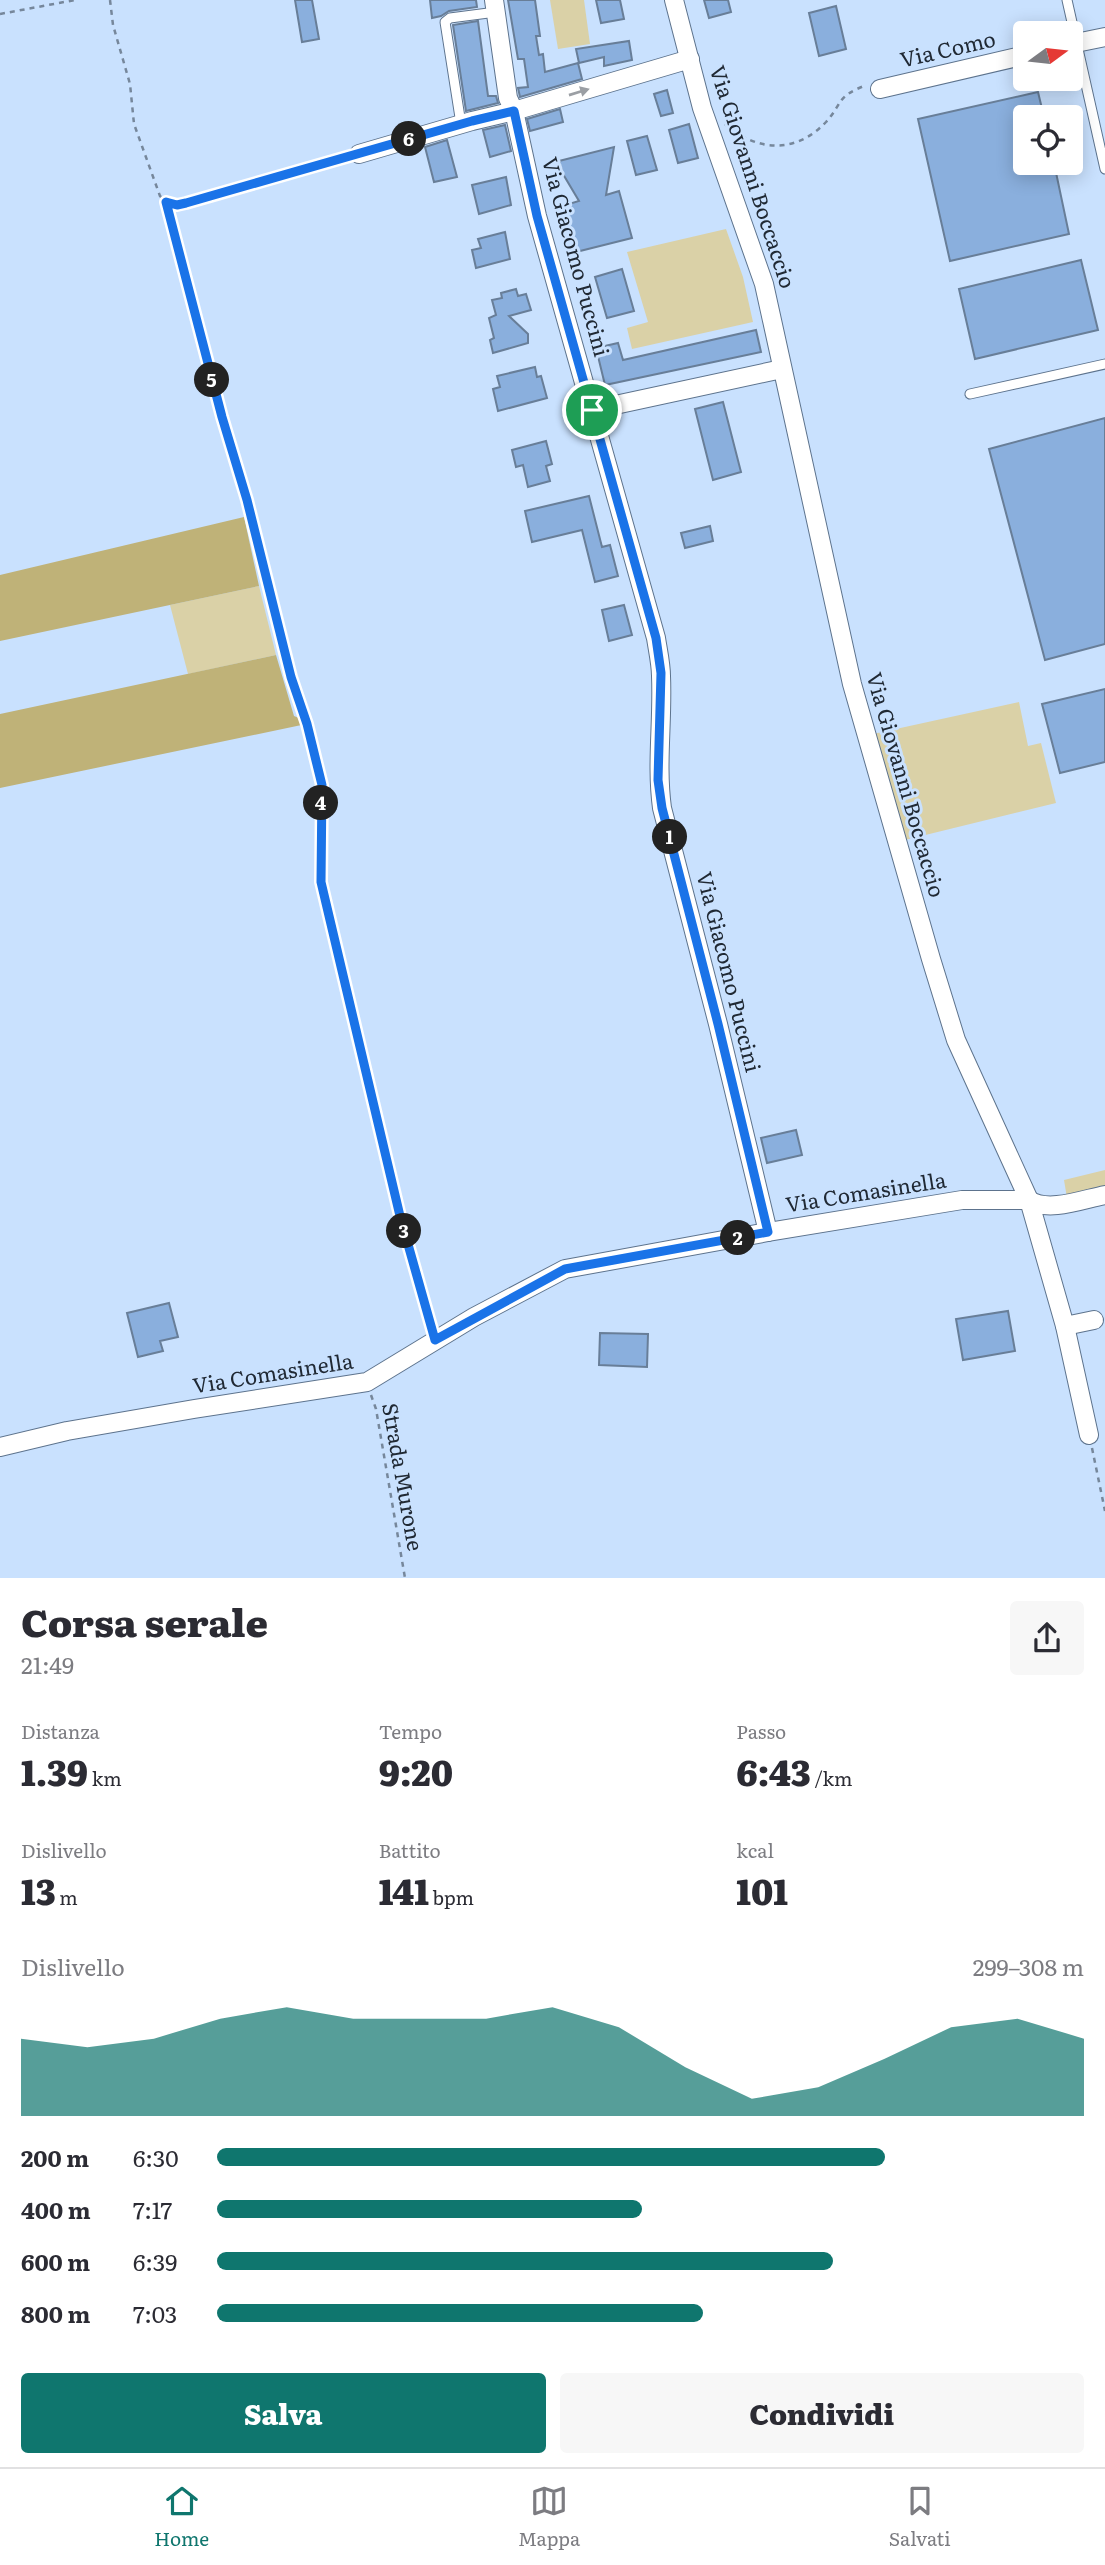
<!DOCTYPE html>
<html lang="it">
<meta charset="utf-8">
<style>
body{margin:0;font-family:Literata,serif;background:#f7f7f7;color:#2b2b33;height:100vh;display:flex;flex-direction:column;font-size:26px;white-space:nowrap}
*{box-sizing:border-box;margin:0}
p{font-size:23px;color:#7c7c81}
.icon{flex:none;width:38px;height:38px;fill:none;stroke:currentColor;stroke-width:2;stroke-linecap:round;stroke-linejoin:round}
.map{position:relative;height:1578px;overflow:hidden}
.panel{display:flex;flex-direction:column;background:#fff;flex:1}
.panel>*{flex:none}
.needle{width:46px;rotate:75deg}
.buttons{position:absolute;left:1013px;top:21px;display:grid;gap:14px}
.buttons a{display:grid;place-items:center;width:70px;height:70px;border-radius:7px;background:#fff;box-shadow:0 4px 18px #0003;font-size:35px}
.pin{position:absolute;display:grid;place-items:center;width:60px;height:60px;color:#fff;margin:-30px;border:4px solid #fff;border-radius:50%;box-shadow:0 2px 7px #0007}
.km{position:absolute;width:35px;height:35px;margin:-18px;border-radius:50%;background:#222;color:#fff;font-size:19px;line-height:35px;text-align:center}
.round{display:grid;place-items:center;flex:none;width:74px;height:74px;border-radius:7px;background:#f7f7f7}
.overview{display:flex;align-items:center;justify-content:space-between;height:119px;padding:0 21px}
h1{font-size:38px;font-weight:800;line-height:52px}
.stats{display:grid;grid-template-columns:repeat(3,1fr);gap:10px;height:119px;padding:7px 21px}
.stats div{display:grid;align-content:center}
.stats b{font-size:35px;font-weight:800}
.stats small{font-size:19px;font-weight:400}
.stats p{font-size:19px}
.chart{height:196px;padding:14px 21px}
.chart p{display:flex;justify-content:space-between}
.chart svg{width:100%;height:126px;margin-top:7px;fill:#0f766e;opacity:.7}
.primary-button{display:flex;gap:14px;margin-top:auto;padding:14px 21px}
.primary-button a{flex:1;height:80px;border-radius:7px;background:#0f766e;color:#fff;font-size:28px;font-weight:800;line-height:80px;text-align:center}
.primary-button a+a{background:#f7f7f7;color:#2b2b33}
ul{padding:0 21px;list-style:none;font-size:23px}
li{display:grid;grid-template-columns:112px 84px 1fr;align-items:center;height:52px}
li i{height:18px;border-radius:9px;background:#0f766e}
.menu{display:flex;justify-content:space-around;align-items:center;height:98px;border-top:2px solid #e1e1e2;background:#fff;font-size:19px;color:#7c7c81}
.menu a{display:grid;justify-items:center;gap:4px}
.menu .selected{color:#0f766e}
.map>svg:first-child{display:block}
.green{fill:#dad1a7}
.forest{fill:#bfb278}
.building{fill:#8aafdd;stroke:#687e98;stroke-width:2}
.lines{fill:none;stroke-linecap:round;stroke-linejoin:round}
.lane-casing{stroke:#5d738d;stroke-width:11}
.street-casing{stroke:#5d738d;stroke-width:20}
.path{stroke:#76879b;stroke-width:2.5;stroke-dasharray:5 5;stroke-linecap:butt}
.lane{stroke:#fff;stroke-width:9}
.street{stroke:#fff;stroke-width:18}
.oneway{fill:#9b9fa4}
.route-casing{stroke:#fff;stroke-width:14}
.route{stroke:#1a73e8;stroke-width:9}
.labels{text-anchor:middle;stroke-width:6;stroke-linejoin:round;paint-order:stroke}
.street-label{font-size:21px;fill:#202934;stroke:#c9e1fe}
</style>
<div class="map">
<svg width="1105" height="1578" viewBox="0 0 1105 1578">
<rect width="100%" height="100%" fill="#c9e1fe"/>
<g class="green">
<path d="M550 0H584L590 44 558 49Z"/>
<path d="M726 229 743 277 753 322 632 349 627 328 648 322 627 252Z"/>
<path d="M259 586 276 655 188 674 170 605Z"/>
<path d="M1019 702 1028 746 1041 743 1056 803 905 840 873 734Z"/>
<path d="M1105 1170V1192L1067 1198 1064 1180Z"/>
</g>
<g class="forest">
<path d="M244 517 259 586 0 641V575Z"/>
<path d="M276 655 294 716 311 723 0 788V714Z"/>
</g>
<g class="building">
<path d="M295 0H312L319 39 302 42Z"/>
<path d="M430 0H476L477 7 449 11 441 16 432 18Z"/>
<path d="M508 0H535L540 36H536L539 55 543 54 545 72 578 63 582 79 520 97 518 88 528 87 524 59H518Z"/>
<path d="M596 0H620L624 19 601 23Z"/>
<path d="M704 0H728L731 12 709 18Z"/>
<path d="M836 6 846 49 819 56 809 13Z"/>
<path d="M478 21 488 96H496L498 103 466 111 453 25Z"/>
<path d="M629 41 632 60 604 66V57L579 63 576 49Z"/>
<path d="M667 90 673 113 661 116 654 94Z"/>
<path d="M1038 92 1044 117H1026V163H1054L1069 234 950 261 918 119Z"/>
<path d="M560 109 563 122 530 131 527 119Z"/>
<path d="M689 124 698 158 678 163 669 130Z"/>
<path d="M505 125 511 151 490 157 483 130Z"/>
<path d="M647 136 657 170 636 175 627 141Z"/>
<path d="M447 140 457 177 434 182 425 147Z"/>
<path d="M614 147 606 195 619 191 632 238 568 254 556 208 579 201 563 174 559 161Z"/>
<path d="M506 177 511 205 479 214 472 185Z"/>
<path d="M505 232 510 259 476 268 472 250 481 248 478 239Z"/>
<path d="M1081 260 1098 330 975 359 959 289Z"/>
<path d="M622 269 634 311 607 318 595 277Z"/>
<path d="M516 289 518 296 526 294 531 310 509 316 528 334V343L493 353 490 340 494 338 489 318 496 315 492 300 502 298 501 293Z"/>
<path d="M756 330 761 352 605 385 596 348 618 343 623 360Z"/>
<path d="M535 367 537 377 541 376 547 398 498 411 493 389 500 387 497 376Z"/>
<path d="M723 402 741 472 713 480 695 409Z"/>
<path d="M1105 418V644L1045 660 989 449Z"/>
<path d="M546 441 552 464 546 466 550 481 528 487 523 465 516 467 512 450Z"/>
<path d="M589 496 602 547 610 545 618 576 595 582 582 530 532 542 525 511Z"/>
<path d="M710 526 713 541 685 548 681 533Z"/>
<path d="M624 605 632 635 609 641 602 610Z"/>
<path d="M1105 689V762L1060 773 1042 704Z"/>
<path d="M796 1130 802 1155 767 1163 761 1138Z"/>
<path d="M169 1303 178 1337 160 1341 163 1351 138 1357 127 1313Z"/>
<path d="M1008 1311 1015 1351 963 1360 956 1319Z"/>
<path d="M600 1333 648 1334 647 1367 599 1365Z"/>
</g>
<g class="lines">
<g class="lane-casing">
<g id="lane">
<path d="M1067 0 1105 169"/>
<path d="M461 124 445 22 450 18 496 12"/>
<path d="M970 394 1105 364"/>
</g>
</g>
<g class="street-casing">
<g id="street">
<path d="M494 0 508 98 514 111 537 216 656 638C658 651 661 664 661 676 663 721 656 764 662 808L718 1024 768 1232"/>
<path d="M674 0 702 108 764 284 852 684 931 959 956 1040 1029 1200 1065 1326 1089 1435"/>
<path d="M1071 44 1105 37"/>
<path d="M880 89 1026 55"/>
<path d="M359 154 472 121 514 111 690 59"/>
<path d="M592 410 782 369"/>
<path d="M1065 1326 1094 1320"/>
<path d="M0 1447 67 1431 194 1409 367 1382 474 1317 565 1269 768 1232 962 1200H1029C1048 1213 1084 1199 1105 1195"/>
</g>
</g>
<g class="path">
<path d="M110 0 113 25 130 84 134 124 160 196 166 202 222 417 247 500 291 676 307 724 322 785 321 882 399 1216 431 1324"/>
<path d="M0 14 75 0"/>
<path d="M725 124C757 152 796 154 826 122 843 103 836 97 864 86"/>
<path d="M166 202 177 205 186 203 344 158"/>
<path d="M371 1395 376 1409 405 1578"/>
<path d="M1092 1448 1105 1511"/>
</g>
<use href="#lane" class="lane"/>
<use href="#street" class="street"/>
</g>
<defs><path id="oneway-solid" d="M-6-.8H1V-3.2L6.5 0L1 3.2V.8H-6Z" transform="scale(1.75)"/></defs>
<use class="oneway" href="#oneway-solid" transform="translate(579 92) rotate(-17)"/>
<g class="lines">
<g class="route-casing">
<path id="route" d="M514 111 537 216 656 638 661 673 658 780 662 808 718 1024 768 1232 565 1269 435 1340 400 1216 321 882 322 785 307 724 291 677 247 500 222 417 166 202 177 205 186 203 472 121Z"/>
</g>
<use href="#route" class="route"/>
</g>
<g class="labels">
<g class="street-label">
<text transform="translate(948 50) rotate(-13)" y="7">Via Como</text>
<text transform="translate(752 177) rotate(72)" y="7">Via Giovanni Boccaccio</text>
<text transform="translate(575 257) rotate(75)" y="7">Via Giacomo Puccini</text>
<text transform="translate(905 785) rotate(74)" y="7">Via Giovanni Boccaccio</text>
<text transform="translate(728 972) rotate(76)" y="7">Via Giacomo Puccini</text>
<text transform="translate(866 1193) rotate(-9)" y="7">Via Comasinella</text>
<text transform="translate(273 1374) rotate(-9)" y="7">Via Comasinella</text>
<text transform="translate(402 1477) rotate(80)" y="7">Strada Murone</text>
</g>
</g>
</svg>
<div class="buttons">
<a><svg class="needle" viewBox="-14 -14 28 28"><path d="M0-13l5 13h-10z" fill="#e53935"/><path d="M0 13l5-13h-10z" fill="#7c7c81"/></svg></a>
<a><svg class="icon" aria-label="locate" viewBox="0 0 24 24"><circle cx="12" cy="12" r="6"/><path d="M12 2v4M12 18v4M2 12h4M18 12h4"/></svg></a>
</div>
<div class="pin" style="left:592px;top:410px;background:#1e9e55"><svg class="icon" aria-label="arrive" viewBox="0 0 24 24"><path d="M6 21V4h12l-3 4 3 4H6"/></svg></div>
<b class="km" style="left:670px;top:837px">1</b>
<b class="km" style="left:738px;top:1238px">2</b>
<b class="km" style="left:404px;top:1231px">3</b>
<b class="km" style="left:321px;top:803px">4</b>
<b class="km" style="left:212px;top:380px">5</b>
<b class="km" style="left:409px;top:139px">6</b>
</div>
<section class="panel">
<div class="overview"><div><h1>Corsa serale</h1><p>21:49</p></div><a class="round"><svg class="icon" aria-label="share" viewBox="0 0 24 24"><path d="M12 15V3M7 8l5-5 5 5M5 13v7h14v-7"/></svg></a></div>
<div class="stats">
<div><p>Distanza</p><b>1.39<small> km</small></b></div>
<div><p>Tempo</p><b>9:20</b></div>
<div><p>Passo</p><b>6:43<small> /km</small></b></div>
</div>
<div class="stats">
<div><p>Dislivello</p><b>13<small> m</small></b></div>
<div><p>Battito</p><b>141<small> bpm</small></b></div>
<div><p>kcal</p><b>101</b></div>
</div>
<div class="chart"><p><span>Dislivello</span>299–308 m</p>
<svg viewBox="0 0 160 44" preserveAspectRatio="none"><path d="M0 44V17L10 20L20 17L30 10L40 6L50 10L60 10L70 10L80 6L90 13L100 27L110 38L120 34L130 24L140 13L150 10L160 17V44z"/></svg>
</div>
<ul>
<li><b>200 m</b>6:30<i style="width:77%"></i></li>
<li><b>400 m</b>7:17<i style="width:49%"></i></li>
<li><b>600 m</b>6:39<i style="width:71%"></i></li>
<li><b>800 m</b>7:03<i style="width:56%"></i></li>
</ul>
<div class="primary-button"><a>Salva</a><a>Condividi</a></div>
</section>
<nav class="menu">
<a class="selected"><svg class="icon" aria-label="home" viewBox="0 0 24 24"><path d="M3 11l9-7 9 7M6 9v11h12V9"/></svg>Home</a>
<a><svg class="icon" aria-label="map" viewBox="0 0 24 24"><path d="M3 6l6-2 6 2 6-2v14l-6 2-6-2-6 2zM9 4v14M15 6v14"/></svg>Mappa</a>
<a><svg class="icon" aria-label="saved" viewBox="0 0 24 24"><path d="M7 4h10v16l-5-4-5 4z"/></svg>Salvati</a>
</nav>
